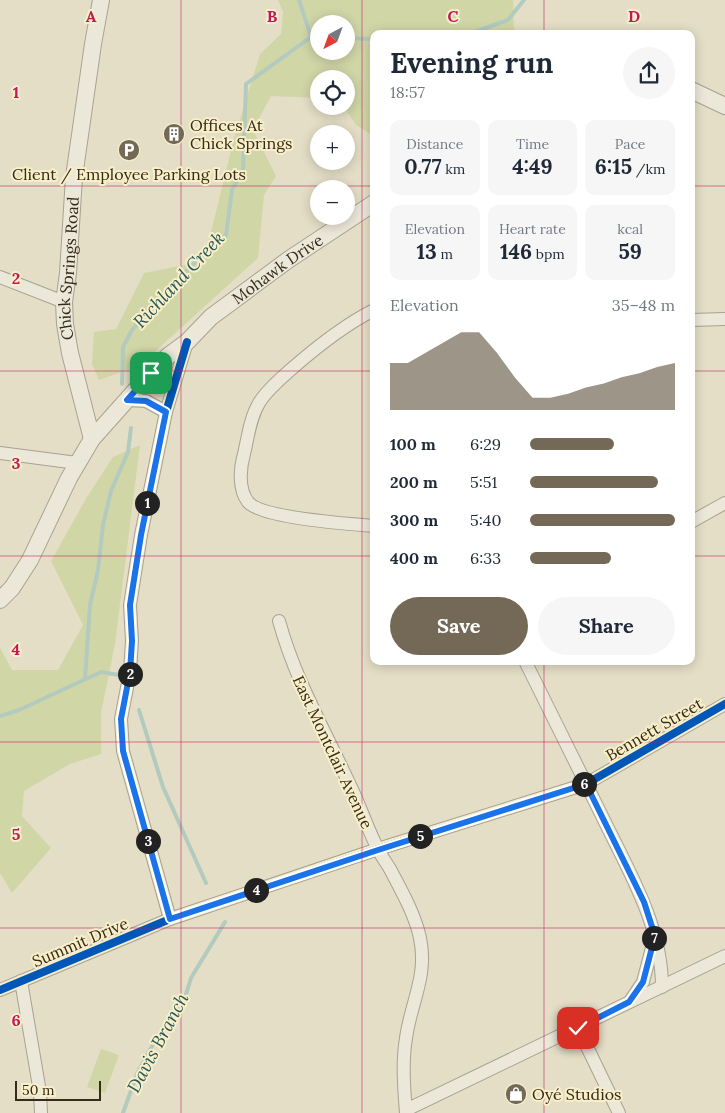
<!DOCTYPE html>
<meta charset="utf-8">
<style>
body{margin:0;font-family:Lora,serif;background:#f6f6f7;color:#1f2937;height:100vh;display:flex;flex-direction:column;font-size:19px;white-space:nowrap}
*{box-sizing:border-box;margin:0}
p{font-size:16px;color:#747a83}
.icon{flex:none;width:28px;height:28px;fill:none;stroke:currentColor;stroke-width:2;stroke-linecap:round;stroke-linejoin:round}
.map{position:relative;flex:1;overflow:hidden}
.details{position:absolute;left:370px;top:30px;width:325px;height:635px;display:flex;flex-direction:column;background:#fff;border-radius:10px;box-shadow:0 2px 12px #0003}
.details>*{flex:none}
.needle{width:32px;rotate:221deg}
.tools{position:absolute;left:310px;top:15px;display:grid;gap:10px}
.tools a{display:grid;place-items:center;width:45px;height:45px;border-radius:50%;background:#fff;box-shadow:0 2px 12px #0003;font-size:25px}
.scale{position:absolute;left:15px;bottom:12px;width:86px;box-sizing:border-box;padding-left:5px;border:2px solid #362a19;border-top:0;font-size:14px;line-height:18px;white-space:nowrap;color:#362a19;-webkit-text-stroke:4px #f8efc9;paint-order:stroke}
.pin{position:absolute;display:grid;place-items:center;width:42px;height:42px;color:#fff;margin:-21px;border-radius:10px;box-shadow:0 2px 8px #0006}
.km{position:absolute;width:25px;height:25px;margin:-12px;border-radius:50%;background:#222;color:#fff;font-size:14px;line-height:25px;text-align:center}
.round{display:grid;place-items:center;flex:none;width:52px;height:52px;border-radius:26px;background:#f6f6f7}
.summary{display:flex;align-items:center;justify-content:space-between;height:85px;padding:0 20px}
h1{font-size:28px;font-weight:700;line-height:38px}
.figures{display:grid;grid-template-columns:repeat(3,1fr);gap:8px;height:85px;padding:5px 20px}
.figures div{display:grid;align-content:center;border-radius:10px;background:#f6f6f7;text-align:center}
.figures b{font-size:21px;font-weight:700}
.figures small{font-size:14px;font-weight:400}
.figures p{font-size:14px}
.chart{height:140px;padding:10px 20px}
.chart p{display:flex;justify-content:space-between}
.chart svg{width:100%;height:90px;margin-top:5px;fill:#736956;opacity:.7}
.action{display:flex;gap:10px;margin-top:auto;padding:10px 20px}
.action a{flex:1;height:58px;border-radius:30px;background:#736956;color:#fff;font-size:20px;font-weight:700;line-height:58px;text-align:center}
.action a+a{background:#f6f6f7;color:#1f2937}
ul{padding:0 20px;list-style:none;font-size:16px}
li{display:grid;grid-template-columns:80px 60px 1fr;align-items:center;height:38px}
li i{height:12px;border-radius:6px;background:#736956}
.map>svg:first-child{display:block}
.green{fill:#d1d6a7;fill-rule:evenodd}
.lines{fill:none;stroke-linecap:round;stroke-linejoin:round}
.stream{stroke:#b3cabe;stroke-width:4}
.minor-casing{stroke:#a8a290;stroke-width:14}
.tertiary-casing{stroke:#a8a290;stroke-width:18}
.minor{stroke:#ebe7d9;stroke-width:12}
.tertiary{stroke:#ebe7d9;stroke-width:16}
.cycleway-casing{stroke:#f8efc9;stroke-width:11}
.cycleway{stroke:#0057b8;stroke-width:8}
.route-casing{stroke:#fff;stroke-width:10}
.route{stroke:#1a73e8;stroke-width:6}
.grid{fill:none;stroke:#c2185b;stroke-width:1;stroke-opacity:0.55}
.labels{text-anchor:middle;stroke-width:4;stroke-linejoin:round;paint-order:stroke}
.poi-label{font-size:16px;fill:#362a19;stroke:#f8efc9;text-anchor:start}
.street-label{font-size:16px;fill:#362a19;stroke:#f8efc9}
.water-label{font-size:18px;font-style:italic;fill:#275758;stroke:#f8efc9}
.grid-label{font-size:16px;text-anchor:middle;font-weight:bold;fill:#c2185b;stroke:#f8efc9;stroke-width:4;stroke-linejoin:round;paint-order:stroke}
</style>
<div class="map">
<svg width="725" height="1113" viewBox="0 0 725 1113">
<rect width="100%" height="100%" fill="#e4dec6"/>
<g class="green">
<path d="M278 0H513L514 34H374V136L356 125 343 106H346V79H319V98L271 96 253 130 276 176 264 195 258 258 139 366 99 380 92 364 94 332 116 329 144 273 204 261 233 142 260 54 281 34 283 12ZM319 24H346V51H319Z"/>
<path d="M140 445 115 644 101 713V754L70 764 24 791 22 816 51 848 12 893 0 873V648L12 670H58L83 625 51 561 87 497 113 457Z"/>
<path d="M101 1049 119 1055 105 1093 87 1087Z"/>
</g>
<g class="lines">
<g class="stream">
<path d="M299 0 311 37"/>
<path d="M469 34 508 20 524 0"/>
<path d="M346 38 374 39"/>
<path d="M122 384 123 347 132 330 192 265 226 235 232 190 243 170 246 84 311 37H319"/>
<path d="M85 679 90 605 98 570 103 525 111 491 128 452 131 428"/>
<path d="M139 710 163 787 206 883"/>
<path d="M0 716 19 710 101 672 119 675"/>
<path d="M123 1113 137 1074 157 1037 183 1004 191 978 225 922"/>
</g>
<g class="minor-casing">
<g id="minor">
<path d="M0 277 64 302"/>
<path d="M374 310C342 326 314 349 288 372 278 381 266 391 259 403 250 418 248 437 244 454 240 468 238 489 248 502 261 518 350 524 374 526"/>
<path d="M691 320 725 319"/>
<path d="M127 400 146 401 166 412"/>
<path d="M0 453 77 463"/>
<path d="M691 522 725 503"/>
<path d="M279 621C295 679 324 729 349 783 360 805 367 828 378 849 381 856 386 862 390 869 401 890 415 914 420 938 428 976 411 1002 406 1038 402 1062 404 1088 406 1113"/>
<path d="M525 661C551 713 576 764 602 816 628 870 662 925 662 987"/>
<path d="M170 919 123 751 121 719 130 672 132 641 130 605 141 535 166 412 187 342"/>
<path d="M21 981 40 1092 41 1113"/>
<path d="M0 990 170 919 378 849 586 784 725 704"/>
<path d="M631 1000 643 982 655 936"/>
<path d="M578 1028 619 1113"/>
<path d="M406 1110 725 956"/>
</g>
</g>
<g class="tertiary-casing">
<g id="tertiary">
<path d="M691 90 725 106"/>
<path id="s1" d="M92 439 70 353 65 324 64 302 68 273 74 177 93 44 101 0"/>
<path id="s2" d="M0 600 12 588 30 560 69 478 92 439 141 384 168 356 187 342 211 317 288 260 374 203"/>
</g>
</g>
<use href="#minor" class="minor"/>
<use href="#tertiary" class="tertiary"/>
<g class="cycleway-casing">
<g id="cycleway">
<path d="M170 919 123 751 121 719 130 672 132 641 130 605 141 535 166 412 187 342"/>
<path d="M0 990 170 919 378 849 586 784 725 704"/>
</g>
</g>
<use href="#cycleway" class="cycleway"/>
</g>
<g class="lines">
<g class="route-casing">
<path id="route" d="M151 373 127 400 146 401 166 412 141 535 130 605 132 641 130 672 121 719 123 751 170 919 378 850 586 784 644 902 655 936 643 982 629 1002 578 1028"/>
</g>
<use href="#route" class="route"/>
</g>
<path class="grid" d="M181 0V1113M362 0V1113M544 0V34M0 186H374M691 186H725M0 371H374M691 371H725M0 556H374M691 556H725M544 661V1113M0 742H725M0 928H725"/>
<defs>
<g id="building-disc" transform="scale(1.125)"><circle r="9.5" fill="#736956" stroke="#f8efc9"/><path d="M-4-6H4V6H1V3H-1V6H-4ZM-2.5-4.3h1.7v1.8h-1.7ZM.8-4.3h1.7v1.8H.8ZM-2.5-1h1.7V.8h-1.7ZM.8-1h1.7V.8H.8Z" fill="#fff"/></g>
<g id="parking-disc" transform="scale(1.125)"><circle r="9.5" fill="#736956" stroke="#f8efc9"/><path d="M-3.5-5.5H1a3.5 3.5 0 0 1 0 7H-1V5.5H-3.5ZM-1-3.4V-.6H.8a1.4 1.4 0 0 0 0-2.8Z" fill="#fff"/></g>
<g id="shop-disc" transform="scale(1.125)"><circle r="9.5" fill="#736956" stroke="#f8efc9"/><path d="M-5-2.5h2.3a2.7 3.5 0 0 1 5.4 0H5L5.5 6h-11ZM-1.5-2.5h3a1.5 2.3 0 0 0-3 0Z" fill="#fff"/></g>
</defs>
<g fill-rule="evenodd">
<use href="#building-disc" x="174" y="134"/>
<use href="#parking-disc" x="129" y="150"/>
<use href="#shop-disc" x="516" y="1094"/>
</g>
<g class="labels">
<g class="poi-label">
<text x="190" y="131">Offices At<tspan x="190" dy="18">Chick Springs</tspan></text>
<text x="129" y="180" text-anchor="middle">Client / Employee Parking Lots</text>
<text x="532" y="1100">Oyé Studios</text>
</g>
<g class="street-label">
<text dy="6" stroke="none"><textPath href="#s1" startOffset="174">Chick Springs Road</textPath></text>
<text dy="6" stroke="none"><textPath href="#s2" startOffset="439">Mohawk Drive</textPath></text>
<text transform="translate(654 729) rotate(-30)" y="6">Bennett Street</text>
<text transform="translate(333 752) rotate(65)" y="6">East Montclair Avenue</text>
<text transform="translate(80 942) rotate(-23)" y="6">Summit Drive</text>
</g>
<g class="water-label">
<text transform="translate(179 280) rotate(-47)" y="6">Richland Creek</text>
<text transform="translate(158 1043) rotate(-62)" y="6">Davis Branch</text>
</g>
</g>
<g class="grid-label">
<text x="91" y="22">A</text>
<text x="272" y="22">B</text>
<text x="453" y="22">C</text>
<text x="634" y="22">D</text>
<text x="16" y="98">1</text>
<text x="16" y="284">2</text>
<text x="16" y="469">3</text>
<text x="16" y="655">4</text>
<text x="16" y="840">5</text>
<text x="16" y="1026">6</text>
</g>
</svg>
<div class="tools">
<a><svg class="needle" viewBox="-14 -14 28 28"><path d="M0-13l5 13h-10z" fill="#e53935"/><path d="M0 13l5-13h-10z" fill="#747a83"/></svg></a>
<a><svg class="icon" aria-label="locate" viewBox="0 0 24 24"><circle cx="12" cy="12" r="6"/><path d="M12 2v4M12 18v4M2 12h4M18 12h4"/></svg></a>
<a>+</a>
<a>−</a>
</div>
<div class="scale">50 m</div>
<div class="pin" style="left:151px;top:373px;background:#1e9e55"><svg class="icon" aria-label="arrive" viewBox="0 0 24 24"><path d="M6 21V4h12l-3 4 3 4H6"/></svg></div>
<div class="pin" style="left:578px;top:1028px;background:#d93025"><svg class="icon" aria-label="check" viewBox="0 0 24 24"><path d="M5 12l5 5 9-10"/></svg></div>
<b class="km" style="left:147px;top:503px">1</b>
<b class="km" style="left:130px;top:674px">2</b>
<b class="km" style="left:148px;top:841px">3</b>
<b class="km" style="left:256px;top:890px">4</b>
<b class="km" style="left:420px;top:836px">5</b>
<b class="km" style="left:584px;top:784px">6</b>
<b class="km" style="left:654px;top:938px">7</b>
<section class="details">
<div class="summary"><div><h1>Evening run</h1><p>18:57</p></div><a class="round"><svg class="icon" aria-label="share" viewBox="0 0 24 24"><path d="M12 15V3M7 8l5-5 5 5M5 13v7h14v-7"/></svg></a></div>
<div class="figures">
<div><p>Distance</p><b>0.77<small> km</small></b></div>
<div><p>Time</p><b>4:49</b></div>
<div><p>Pace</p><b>6:15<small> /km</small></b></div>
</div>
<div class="figures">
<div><p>Elevation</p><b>13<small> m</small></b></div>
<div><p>Heart rate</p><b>146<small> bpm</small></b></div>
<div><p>kcal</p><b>59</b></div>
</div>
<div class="chart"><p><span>Elevation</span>35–48 m</p>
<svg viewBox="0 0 160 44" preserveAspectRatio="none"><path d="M0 44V21L10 21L20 16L30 11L40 6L50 6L60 16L70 28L80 38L90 38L100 36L110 33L120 31L130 28L140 26L150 23L160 21V44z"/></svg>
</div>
<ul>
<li><b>100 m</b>6:29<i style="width:58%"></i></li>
<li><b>200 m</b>5:51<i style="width:88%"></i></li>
<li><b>300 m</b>5:40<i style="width:100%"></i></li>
<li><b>400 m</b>6:33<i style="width:56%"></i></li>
</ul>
<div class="action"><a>Save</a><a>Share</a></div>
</section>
</div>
